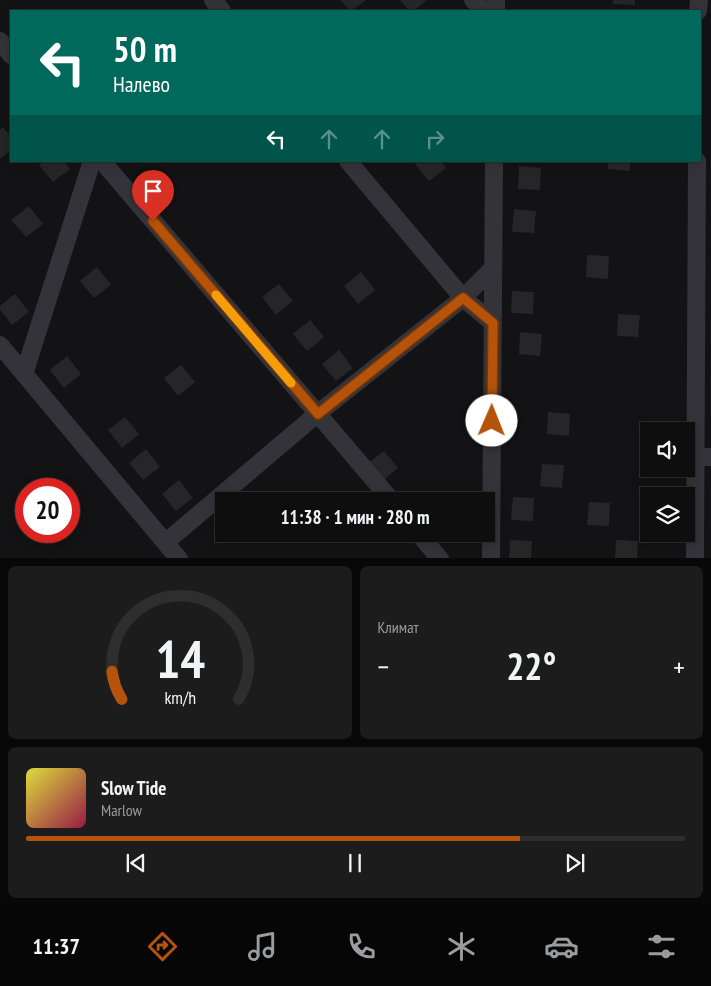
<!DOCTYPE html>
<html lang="ru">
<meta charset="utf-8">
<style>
:root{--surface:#0e0e0f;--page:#1c1c1d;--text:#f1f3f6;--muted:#9b9c9e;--line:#2e2e2f;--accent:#b45309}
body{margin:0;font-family:"PT Sans Narrow",sans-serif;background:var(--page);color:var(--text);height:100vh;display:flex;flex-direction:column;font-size:19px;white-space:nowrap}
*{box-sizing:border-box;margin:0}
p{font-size:16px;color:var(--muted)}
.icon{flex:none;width:28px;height:28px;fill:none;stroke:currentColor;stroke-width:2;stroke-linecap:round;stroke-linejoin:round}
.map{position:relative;height:558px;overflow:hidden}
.details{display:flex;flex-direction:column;gap:8px;padding:8px;background:#080808;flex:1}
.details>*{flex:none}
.top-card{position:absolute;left:10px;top:10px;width:691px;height:152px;border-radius:0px;box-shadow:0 2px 12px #0003,0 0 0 1px var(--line);background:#00695c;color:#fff;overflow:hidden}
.buttons{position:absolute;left:640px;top:422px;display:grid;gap:10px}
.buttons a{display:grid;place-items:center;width:55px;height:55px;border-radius:0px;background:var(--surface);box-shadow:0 2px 12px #0003,0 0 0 1px var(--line);font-size:25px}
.speed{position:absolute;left:15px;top:478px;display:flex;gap:10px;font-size:25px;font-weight:700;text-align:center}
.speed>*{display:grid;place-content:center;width:65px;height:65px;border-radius:50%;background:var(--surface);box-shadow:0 2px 12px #0003,0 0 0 1px var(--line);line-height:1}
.speed .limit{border:8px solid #d22;background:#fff;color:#111}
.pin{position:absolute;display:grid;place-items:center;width:42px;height:42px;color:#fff;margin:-51px -21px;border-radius:50% 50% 50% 0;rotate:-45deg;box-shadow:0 0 5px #0007}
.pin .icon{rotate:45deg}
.me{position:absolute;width:55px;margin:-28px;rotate:1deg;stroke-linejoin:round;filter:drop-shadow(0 0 4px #0008)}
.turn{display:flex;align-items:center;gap:18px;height:105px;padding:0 20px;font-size:22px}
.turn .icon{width:65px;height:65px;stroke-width:2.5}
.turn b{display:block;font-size:35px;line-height:42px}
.lanes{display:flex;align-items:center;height:48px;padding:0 20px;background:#0003;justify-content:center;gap:25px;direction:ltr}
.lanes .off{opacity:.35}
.big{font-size:38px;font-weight:700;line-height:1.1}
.details .widget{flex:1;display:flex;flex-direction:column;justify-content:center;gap:8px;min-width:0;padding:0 18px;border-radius:8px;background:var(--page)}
.details .dial{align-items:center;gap:0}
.dial svg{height:130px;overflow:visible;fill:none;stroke:var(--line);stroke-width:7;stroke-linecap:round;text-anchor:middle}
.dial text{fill:var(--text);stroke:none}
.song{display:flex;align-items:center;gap:15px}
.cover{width:60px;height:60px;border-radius:8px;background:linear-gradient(135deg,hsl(60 70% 55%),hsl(340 70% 35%))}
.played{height:5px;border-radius:2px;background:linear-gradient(90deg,var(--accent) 75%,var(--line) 75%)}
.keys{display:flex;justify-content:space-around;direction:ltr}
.heat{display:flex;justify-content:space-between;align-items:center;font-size:28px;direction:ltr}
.details .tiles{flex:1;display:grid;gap:8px;grid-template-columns:1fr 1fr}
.widget:last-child{grid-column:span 2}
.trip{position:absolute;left:215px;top:492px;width:280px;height:50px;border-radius:0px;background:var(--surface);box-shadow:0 2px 12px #0003,0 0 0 1px var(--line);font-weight:700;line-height:50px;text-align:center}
.tab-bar{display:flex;height:80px;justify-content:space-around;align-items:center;background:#060606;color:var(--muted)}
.tab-bar .icon{width:35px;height:35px}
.tab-bar .selected{color:var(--accent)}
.tab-bar b{font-size:22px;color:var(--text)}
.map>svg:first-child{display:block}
.building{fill:#262528}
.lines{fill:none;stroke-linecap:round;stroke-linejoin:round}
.minor{stroke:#343339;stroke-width:18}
.route-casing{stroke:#753606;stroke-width:12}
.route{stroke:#b45309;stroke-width:9}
.slow{stroke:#f59e0b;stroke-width:9}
</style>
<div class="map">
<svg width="711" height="559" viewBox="0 0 711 559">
<rect width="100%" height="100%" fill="#131214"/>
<path class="building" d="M340,0H366L351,11Z
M400,0H427L414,11H409Z
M613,0H635V5L613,4Z
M3,127L11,137V150L0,159V130Z
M43,161H64L70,169L53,182L39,165Z
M418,161H441L446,168L429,181L415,164Z
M608,161H630V171L608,169Z
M519,166L541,168L540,190L518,189Z
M29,206L43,224L26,237L11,220Z
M514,209L536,211L534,233L512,232Z
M587,255L609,256L608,279L586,277Z
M97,267L111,285L94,298L80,281Z
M361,272L375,290L358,304L344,286Z
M279,284L293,301L276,315L262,297Z
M512,291L534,292L533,314L511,313Z
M15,294L29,312L12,325L0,310V306Z
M618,314L640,315L638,337L617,336Z
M310,320L324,337L307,351L293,334Z
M520,332L542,334L540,356L519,354Z
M339,350L353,368L336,381L322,364Z
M67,356L81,374L64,388L50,370Z
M181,365L195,382L178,396L164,378Z
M548,412L570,414L569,436L547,434Z
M125,417L139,434L122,448L108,430Z
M146,449L160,467L143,480L129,463Z
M384,451L398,468L381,482L367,464Z
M542,464L564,465L562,488L540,486Z
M179,480L193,498L176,511L162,494Z
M431,495L436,501H423Z
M513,497L534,498L533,521L511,520Z
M589,502L610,503L609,526L587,525Z
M510,540L532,541L531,559H509Z
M616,540L638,541L637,559H615Z"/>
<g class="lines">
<path class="minor" d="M213,0L222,11
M473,0L484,11
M496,11V0
M698,11L699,0
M0,41L11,55
M102,161L392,501
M348,161L463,298L493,323
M0,345L179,559
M24,374L92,161
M696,457H711
M419,534L440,559
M166,542L317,414L463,298L493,268
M491,559L494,161
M695,559L697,161"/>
</g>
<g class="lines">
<g class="route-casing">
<path id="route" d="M153,221L318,414L463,298L493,323L492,421"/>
</g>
<use href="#route" class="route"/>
<path class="slow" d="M216,295L291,383"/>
</g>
</svg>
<div class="buttons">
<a><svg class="icon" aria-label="sound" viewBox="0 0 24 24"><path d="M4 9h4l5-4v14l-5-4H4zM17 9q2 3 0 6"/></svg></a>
<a><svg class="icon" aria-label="layers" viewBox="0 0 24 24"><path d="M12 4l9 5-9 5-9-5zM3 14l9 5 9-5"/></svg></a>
</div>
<div class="speed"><div class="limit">20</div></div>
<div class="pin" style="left:153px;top:221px;background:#d93025"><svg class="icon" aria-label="arrive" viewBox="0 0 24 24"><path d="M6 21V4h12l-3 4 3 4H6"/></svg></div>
<svg class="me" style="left:492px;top:421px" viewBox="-20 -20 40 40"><circle r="19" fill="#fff"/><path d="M0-13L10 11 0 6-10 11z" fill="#b45309"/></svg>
<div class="trip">11:38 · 1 мин · 280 m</div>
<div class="top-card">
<div class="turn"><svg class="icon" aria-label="left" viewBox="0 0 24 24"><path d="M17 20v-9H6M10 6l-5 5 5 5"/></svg><div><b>50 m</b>Налево</div></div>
<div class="lanes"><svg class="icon" aria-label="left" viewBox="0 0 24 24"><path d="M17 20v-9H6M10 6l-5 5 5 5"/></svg><svg class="icon off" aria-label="ahead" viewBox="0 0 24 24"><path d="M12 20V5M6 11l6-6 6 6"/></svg><svg class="icon off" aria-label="ahead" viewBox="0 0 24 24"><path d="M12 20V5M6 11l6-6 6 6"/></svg><svg class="icon off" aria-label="right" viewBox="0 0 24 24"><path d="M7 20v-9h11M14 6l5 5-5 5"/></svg></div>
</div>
</div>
<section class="details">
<div class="tiles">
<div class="widget dial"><svg viewBox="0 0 100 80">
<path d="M14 69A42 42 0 1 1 86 69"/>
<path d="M14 69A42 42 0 0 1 8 52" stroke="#b45309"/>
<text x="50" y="56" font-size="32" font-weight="700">14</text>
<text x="50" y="72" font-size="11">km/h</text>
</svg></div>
<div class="widget"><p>Климат</p>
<div class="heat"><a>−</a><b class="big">22°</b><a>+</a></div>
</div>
<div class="widget">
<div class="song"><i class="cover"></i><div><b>Slow Tide</b><p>Marlow</p></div></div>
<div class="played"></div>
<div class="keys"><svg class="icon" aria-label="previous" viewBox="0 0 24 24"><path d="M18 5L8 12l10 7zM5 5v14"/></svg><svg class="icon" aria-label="pause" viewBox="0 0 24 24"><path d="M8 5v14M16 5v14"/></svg><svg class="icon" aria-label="next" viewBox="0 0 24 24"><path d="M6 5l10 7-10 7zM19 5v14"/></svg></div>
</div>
</div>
</section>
<nav class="tab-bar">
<b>11:37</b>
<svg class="icon selected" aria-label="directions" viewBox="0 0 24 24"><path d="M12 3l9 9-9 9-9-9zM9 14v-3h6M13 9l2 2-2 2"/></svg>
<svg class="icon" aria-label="music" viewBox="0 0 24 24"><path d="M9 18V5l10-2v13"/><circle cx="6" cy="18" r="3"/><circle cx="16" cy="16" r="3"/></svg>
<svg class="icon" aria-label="phone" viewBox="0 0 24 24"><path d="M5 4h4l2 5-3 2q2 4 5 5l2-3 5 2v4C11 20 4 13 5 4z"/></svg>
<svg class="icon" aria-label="climate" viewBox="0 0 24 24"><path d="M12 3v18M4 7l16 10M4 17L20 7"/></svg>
<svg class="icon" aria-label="car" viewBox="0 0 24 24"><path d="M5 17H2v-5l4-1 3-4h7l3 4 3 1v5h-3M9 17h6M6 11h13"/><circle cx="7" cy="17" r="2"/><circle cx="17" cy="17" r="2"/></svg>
<svg class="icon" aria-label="filters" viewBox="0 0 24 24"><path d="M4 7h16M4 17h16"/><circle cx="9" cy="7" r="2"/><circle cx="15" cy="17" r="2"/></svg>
</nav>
